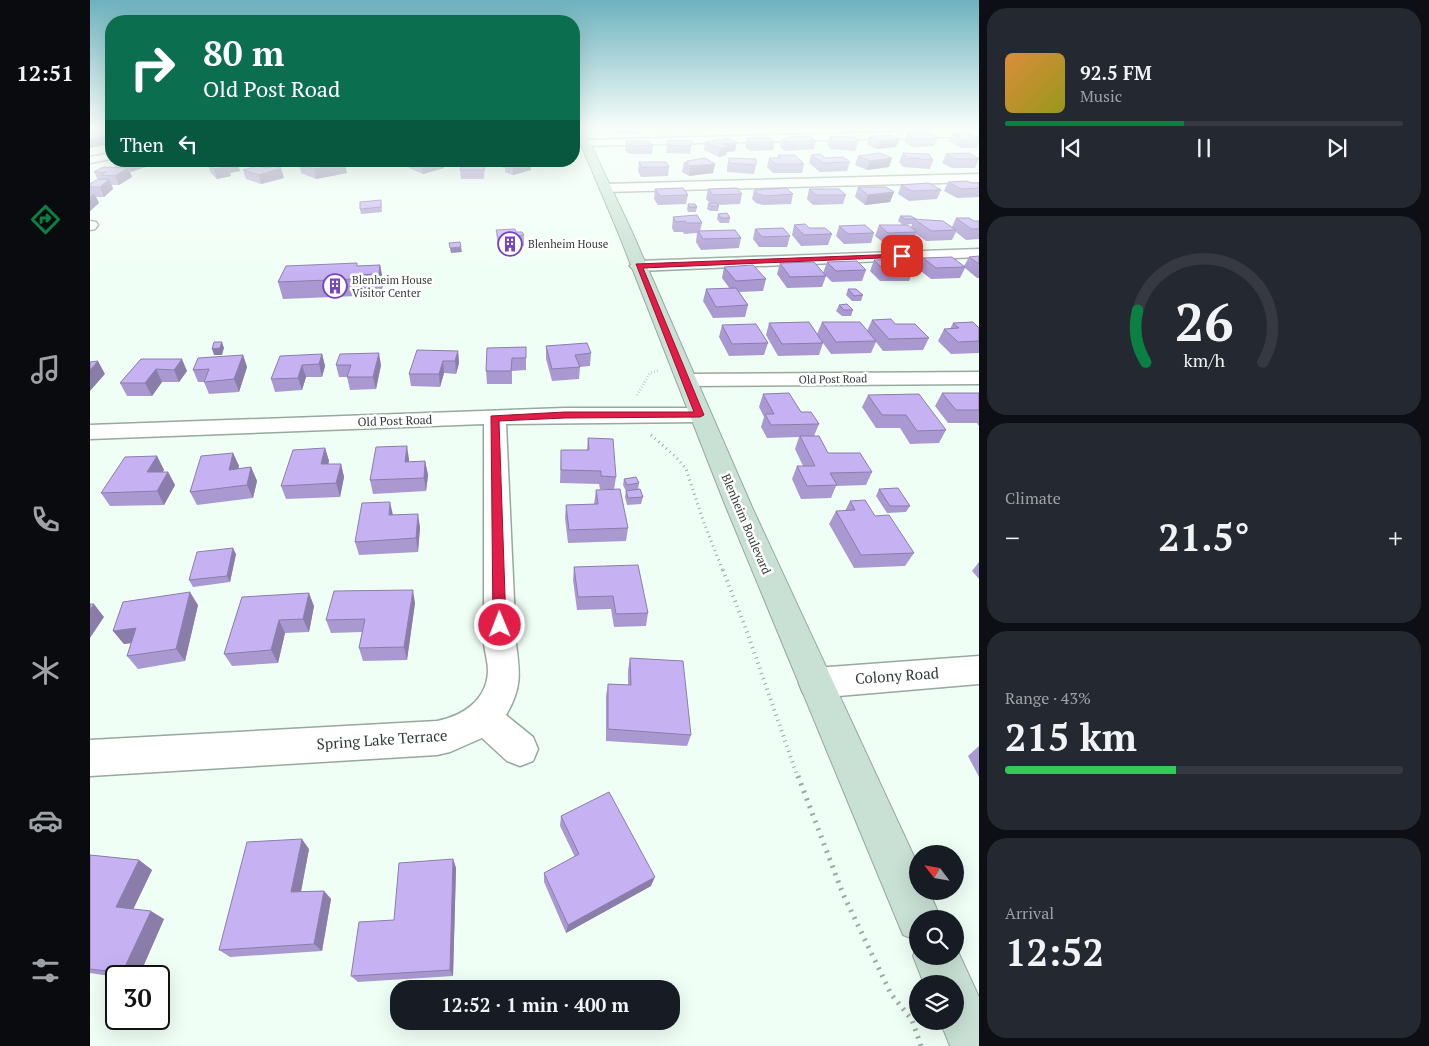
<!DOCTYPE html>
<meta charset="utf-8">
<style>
:root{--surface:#171b24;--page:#242831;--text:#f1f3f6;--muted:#9ea1a6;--line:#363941;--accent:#0b8043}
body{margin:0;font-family:"PT Serif",serif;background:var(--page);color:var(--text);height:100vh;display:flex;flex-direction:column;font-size:19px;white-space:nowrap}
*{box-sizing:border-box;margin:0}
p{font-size:16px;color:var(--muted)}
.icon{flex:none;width:28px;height:28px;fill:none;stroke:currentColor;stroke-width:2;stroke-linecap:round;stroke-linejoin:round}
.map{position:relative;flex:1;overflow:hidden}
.details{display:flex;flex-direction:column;gap:8px;padding:8px;background:#0d0f14;width:450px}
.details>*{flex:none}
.top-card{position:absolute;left:15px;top:15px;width:475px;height:152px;border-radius:20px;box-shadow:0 5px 20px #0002;background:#0b6e4f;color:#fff;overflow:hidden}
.needle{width:32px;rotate:301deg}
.tools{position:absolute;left:819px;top:845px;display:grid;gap:10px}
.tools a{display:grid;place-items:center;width:55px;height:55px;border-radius:50%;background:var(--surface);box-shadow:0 5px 20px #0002;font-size:25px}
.speed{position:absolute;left:15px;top:965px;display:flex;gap:10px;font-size:25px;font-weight:700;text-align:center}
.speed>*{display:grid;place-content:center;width:65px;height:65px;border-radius:50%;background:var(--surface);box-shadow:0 5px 20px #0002;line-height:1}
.speed .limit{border:2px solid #111;border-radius:8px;background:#fff;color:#111}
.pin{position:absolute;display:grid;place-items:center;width:42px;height:42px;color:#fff;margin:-21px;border-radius:10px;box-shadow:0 2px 8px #0006}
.me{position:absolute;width:55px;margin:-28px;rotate:359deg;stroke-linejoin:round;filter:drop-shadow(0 0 4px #0008)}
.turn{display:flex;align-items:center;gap:18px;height:105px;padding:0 15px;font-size:22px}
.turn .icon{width:65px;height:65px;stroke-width:2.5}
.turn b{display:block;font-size:35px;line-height:42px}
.then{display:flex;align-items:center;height:48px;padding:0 15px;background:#0003;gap:10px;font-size:19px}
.big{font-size:38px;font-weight:700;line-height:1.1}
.details .card{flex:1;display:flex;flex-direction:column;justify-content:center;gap:8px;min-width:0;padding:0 18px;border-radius:20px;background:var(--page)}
.details .dial{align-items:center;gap:0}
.dial svg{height:130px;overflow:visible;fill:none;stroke:var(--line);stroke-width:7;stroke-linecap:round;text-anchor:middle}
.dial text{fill:var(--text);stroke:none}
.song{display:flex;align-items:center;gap:15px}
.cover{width:60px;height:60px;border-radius:8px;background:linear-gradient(135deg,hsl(30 70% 55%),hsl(60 70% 35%))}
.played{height:5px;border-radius:2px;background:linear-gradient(90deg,var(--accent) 45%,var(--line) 45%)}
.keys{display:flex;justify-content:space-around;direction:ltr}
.heat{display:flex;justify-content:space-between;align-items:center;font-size:28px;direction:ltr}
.charge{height:8px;border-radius:4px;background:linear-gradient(90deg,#34c759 43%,var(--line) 0)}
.trip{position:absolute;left:300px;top:980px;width:290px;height:50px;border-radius:20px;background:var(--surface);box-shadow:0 5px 20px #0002;font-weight:700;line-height:50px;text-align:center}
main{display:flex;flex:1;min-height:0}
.dock{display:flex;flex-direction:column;width:90px;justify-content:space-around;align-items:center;background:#090b0e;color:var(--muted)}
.dock .icon{width:35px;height:35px}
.dock .on{color:var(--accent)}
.dock b{font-size:22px;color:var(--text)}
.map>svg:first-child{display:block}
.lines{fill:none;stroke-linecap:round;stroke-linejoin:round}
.minor-casing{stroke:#97a89d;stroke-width:3}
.secondary-casing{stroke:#97a89d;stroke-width:2}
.path-far3{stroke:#9da9a2;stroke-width:2.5;stroke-dasharray:0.5 2.5;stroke-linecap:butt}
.path-far2{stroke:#9da9a2;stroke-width:3;stroke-dasharray:1 4;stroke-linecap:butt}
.path-far1{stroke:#9da9a2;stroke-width:4;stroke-dasharray:1 4.5;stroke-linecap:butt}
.path{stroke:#9da9a2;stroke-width:5;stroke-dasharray:2 6;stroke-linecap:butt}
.minor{fill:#fff;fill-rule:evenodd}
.secondary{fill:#c8e1d4;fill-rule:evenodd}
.wall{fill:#aa99d1}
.shaded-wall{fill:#8b7daa}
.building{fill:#c6b2f3;stroke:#8b7daa}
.route{fill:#e11d48;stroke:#92132f}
.labels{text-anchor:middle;stroke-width:5;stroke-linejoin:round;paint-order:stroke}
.far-poi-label{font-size:11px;fill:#343b36;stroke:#fff;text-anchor:start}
.far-street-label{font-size:11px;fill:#343b36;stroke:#fff}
.street-label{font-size:12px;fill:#343b36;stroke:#fff}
.near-street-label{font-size:15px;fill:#343b36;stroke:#fff}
</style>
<main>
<nav class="dock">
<b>12:51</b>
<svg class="icon on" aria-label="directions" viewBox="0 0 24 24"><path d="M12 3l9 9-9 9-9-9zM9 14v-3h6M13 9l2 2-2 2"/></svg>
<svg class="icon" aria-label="music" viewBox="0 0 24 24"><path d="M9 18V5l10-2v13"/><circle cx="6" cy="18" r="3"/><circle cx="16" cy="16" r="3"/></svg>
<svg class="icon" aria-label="phone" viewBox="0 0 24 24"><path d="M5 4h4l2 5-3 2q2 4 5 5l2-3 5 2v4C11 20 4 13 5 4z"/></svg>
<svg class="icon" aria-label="climate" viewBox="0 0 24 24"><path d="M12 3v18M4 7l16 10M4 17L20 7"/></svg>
<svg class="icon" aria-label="car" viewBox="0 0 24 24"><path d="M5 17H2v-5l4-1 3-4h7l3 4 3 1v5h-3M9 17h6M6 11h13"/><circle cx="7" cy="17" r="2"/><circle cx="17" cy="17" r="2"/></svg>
<svg class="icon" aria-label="filters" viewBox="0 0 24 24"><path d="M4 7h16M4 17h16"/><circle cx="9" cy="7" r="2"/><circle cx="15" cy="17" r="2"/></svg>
</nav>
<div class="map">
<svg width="889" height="1046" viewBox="0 0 889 1046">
<rect width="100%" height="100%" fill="#f0fff6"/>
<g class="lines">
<g class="minor-casing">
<path id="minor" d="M889,130V136L495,146L490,143L495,140Z
M21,153V159L0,163V157Z
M189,161H200L194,165L190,164Z
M889,174V182L516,192L510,188L516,184Z
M0,221L6,222L8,225L5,229L0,230Z
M889,249V257L548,271L543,269L540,266L543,263L548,261Z
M889,372V384L597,386L590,384L587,380L590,376L597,374Z
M475,408H610L618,410L621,415L618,420L610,422L416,424L426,644C430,673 432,688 416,715L443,737L448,749L443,761L430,766L417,761L392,738L360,752L347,755L0,776V740L347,721C373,716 397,700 398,671C398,662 395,653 394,644V424L0,439V425Z
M889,656V684L725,698L713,693L709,683L713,673L725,668Z"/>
</g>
<g class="secondary-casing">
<path id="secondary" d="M484,128H493L542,232L662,507L828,865V891H839L851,919H828V941L813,935L636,507L528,232Z
M828,945V956H865V945L889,997V1046H860L850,1021H865V984H834L823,956Z"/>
</g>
<path class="path-far3" d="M547,395L560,373L570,370"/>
<path class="path-far2" d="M561,435L586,457L596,469L614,523L633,571"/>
<path class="path-far1" d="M633,570L656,629L708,778"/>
<path class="path" d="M708,776L753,894L801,994L822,1020L831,1046"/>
<use href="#minor" class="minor"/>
<use href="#secondary" class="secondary"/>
</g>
<path class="wall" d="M521,128H551L550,134L526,133Z
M558,128H585L584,132H561Z
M596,128H622L621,131H599Z
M635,128H660V129H637Z
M674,128H697L675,129Z
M862,133L889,138V142L887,148H872L859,141Z
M817,134L848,138L844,146L822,147L814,142Z
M740,136L768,142L765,151L740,149L737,144Z
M698,137L726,141L724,149L695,151L690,147L692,139L697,138Z
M779,137L806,147L787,149L777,145Z
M657,138L685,142L683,150L660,151L655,147Z
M536,141L563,145L562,154H543L537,153L535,150Z
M602,141L600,154L576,153L577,145Z
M615,142H647L645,151L637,152L636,155L629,157L614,150Z
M813,153L843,160L840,169L813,167L809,162Z
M856,154L889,158V159L885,168H862L852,163Z
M688,155L714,164L712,173H683L677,167L679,158H687Z
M721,155L760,162L757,171L730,172L719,163Z
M768,156L802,158L799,167L777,170L765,165Z
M639,158L666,165L664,174L637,172V167Z
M23,161H61L62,165L40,171L42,177L29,185H22L23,189L14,197H6L9,203L0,211V183H2L8,180L4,172L25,168Z
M130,161H151L147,162L150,171L140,173L141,176L127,179L120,172L118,163Z
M318,161H353L354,168L333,174L319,168Z
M413,161H440L441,170L423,175L415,172V168H413Z
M597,161L623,173L599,176L592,172L594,163L596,162Z
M395,162L394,179H371L370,170L379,166Z
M549,162L579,167L578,176L551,177L548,171Z
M230,163H254H251L257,173L226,179L211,173L209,164Z
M153,170L194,178L171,184L156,179Z
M858,182L889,183V197L867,198L854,191Z
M811,185L851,190L847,199L819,201L808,194Z
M768,187L804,192L800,202L775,205L765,197Z
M565,189L598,195L596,204L568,205L564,199Z
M618,189L652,194L650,204L628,205L629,206L628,211H620L617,209L618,204H620L616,199Z
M719,189L756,195L753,204L723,205L717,199Z
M664,190L703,194L701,204L673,205L666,203L662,199Z
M291,200L292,212L271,214L270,209Z
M598,204L607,207L606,212H598L597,209Z
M628,214L640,218L639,223H630L627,219Z
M810,216L862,227L866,218L884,221H889V239L876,240L866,232L862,240L836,241L826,234L823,242L794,243L785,236L789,225L821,227L822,224L813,225L808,221Z
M583,217L612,223L610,231L651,238L649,248L611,250L606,242L607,233L594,234L593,232H584L582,228Z
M704,225L742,234L738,245L711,246L702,235Z
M749,226L784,233L781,243L754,244L746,236Z
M665,229L700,236L697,247H669L663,239Z
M406,230L426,232L434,235V246H427V250L409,251L407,240Z
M889,256V278H887L875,268L870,278L841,279L828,269L833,258L874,266L879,257Z
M784,260L824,269L819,281H790L780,271Z
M737,262L776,270L772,281L742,282L733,273Z
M690,263L736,276L732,287L697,288L687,274Z
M290,265L293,281L292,291L268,292L267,296L193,299L188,282L268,266Z
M634,267L676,279L673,291L649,292L658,305L655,317L623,318L613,301L616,289H640L632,278Z
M758,289L773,295L771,301H762L756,295Z
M749,305L763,310L761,316H752L746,311Z
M782,320L805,324L839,338L833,350L793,351L786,342L781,353L741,354L733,343L729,355L688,356L676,335L679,323L727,334L732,322L777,331Z
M863,323L889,328V353L861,354L848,341L854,329H860Z
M632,325L678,343L674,355L639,356L629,337Z
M456,346L501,353L500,366L490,367L489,379L462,381L456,359Z
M436,347V370L422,371V384H397L396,371Z
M368,351L369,363L366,374L354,373L350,387L321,386L319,374Z
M232,354L235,366L232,377H216L212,390L185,392L181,379Z
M153,355L157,367L149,392L119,394L114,382H108L103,370Z
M51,359L97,371L89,382H72L62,396H37L30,383Z
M246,365H291L286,389L260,390L257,377H249Z
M852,393H889V426L887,423H858L845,406Z
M673,394L711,412L729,424L724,436L738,453L782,472L776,485L746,486L741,498L711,499L702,479L707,466H713L705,449L709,437L677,438L671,427L674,417L669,407Z
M778,395L856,430L849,443L820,444L810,428H786L772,407Z
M498,438L526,477L524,490L538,528L536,541L478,543L475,518L476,505L504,504L506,490H519L510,489L509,484L470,483L471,450H497Z
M235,448L239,461L238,464H251L254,477L250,497L196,499L191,486Z
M143,453L149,466L148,469L161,467L167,481L163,498L107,505L100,492Z
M67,456L74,470L72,472H78L85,485L74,505L20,506L11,493Z
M319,459V462L335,461L338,475L336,491L283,494L280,480Z
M534,479L549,483L548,490L553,497L551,504L537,505L535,497L536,491L533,485Z
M789,489L820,506L816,512L797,513L786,496Z
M760,501L785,516L824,553L815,566L764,568L739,524L746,511H755Z
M303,515L330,527L328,552L269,555L265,542Z
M146,554L140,582L103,587L99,580Z
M889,562V579L882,571Z
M484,567L558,613L556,626L524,627L521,609L487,610L483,580Z
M152,597L224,606L219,632L195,633L188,663L142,666L134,654Z
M325,603L317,660L273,661L269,648L272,632L241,633L236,620Z
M108,605L95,661L48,669L37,656L41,643L34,644L23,631Z
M540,658L601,735L597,746L516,741V696L518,684L538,685V670Z
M889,746V777L878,756Z
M471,816L561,886L476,933L454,882V873L485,857L470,826Z
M219,849L211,892L234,891L241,899L232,951L140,957L129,950Z
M0,855L49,860L62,870L43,909L74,919L49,976L26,977L0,973Z
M363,859L366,868L363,976L268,982L261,976L304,920Z"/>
<path class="shaded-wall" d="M0,128H21V130L0,134Z
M21,135V144L0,148V139Z
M810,139L806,147L787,149L790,141Z
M647,142L645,151L637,152L636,155L629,157L630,148L632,144Z
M802,158L799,167L777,170L780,161Z
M42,161H61L62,165L41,172L37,163Z
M144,161H151L145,163L147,162L150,171L140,173L141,176L127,179L124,169Z
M345,161H353L354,168L333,174L332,165Z
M440,161L441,170L423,175V166Z
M255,164L257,173L226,179L224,169Z
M625,164L623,173L599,176L600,166Z
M38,168L42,177L29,185L25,176Z
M191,168L194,178L171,184L169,175Z
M19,179L23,189L14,197L10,187Z
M804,192L800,202L775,205L778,195Z
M4,193L9,203L0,211V197Z
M371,247L372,252L361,253L360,248Z
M290,265L293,281L292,291L289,274Z
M264,275L268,292L267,296L263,279Z
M132,342L134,348L132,355H124L122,349Z
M368,351L369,363L366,374L365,361Z
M289,353L291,365L286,389L283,377Z
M232,354L235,366L232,377L229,364Z
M153,355L157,367L149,392L144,379Z
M92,359L97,371L89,382L84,370Z
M8,361L15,374L0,391V370Z
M353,361L354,373L350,387L349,374Z
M212,365L216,377L212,390L208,378Z
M66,369L72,382L62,396L55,383Z
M317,446L319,459L318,475L315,462Z
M235,448L239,461L235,478L231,464Z
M143,453L149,466L145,483L139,470Z
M67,456L74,470L65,485L57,472Z
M335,461L338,475L336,491L334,478Z
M251,464L254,477L250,497L246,483Z
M161,467L167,481L163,498L157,485Z
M78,472L85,485L74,505L67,491Z
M300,502L303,515H299Z
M328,514L330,527L328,552L326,538Z
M143,548L146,554L140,582L137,576Z
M323,590L325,603L317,660L314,647Z
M100,592L108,605L95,661L86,649Z
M219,593L224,606L219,632L213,619Z
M4,604L14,617L0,638V610Z
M189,620L195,633L188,663L181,650Z
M46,628L56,641L34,644L23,631Z
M212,839L219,849L209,901L201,892Z
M363,859L366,868L363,976L360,970Z
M49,860L62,870L40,916L26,907Z
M565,877L561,886L476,933L478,925Z
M234,891L241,899L232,951L224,944Z
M61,911L74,919L49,976H40L32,973Z"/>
<path class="building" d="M6,133L21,135L0,139V134Z
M839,133L848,138L825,139L817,134Z
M862,133H877L889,139L875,140Z
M799,135L810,139L790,141L779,137Z
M719,136L726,141L697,142L692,139L699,138L698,137Z
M740,136L765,137L768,142L742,141Z
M637,138L647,142L632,144L638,147L630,148L615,142Z
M657,138H680L685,142H662Z
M578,140L602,141L601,146L577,145Z
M536,141H559L563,145L544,146L538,144Z
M790,153L802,158L780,161L768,156Z
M813,153L839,154L843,160L817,158Z
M879,153L889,159H866L856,154Z
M731,154L735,158L753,157L760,162L733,163L721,155Z
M688,155H705L714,164H685L679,158H691Z
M615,158L625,164L600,166L594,163L599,162L597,161Z
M639,158L666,159V165L639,163Z
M31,161H42L37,163Z
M130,161H146L147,162L135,164L138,167L124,169L118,163Z
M220,161H225L230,163L236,161H246L255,164L224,169L209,164Z
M322,161H345L332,165Z
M420,161H440L423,166L415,163L421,162Z
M380,162H395L394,170H370L371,166H379Z
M549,162H576L579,167H552Z
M168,166L176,168L184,166L191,168L169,175L153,170Z
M13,167L38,168L25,176L11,175L16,172H4Z
M19,179L10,187H0V183H2L6,180Z
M877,181L881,183H889V188L871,189L858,182Z
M839,183L851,190L822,191L811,185Z
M768,187H796L804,192L778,195Z
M593,188L598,195L570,196L565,189Z
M647,188L652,194L623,195L618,189Z
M696,188L703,194L675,196L668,194L664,190Z
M719,189H749L756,195H726Z
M291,200V207L270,209V202Z
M626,203L629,206H621L618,204Z
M598,204H605L607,207H599Z
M637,213L640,218H631L628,214Z
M607,215L612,223H596L595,221L586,222L583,217Z
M810,216H821L826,219H815Z
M866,218H879L884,221H889V229H881Z
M824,219L853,221L866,230L841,231Z
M715,224L719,228H735L742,234L714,235L704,225Z
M775,225L784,233L758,234L749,226Z
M789,225H818L827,232L798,233Z
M693,228L700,236L672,237L665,229Z
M425,229L426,232H432L434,235L426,236L427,239L409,240L406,230Z
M645,230L651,238L613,239L608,231Z
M370,242L371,247L360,248L359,243Z
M889,256V264L879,257Z
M862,257L875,267L846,268L833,258Z
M813,259L824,269L794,270L784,260Z
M767,261L776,270L746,271L737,262Z
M724,262L736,276L700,277L690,263Z
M267,263V266L290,265L289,274L264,275L263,279L188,282L196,266Z
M663,265L676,279L646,281L634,267Z
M646,288L658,305L626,307L616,289Z
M758,289H766L773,295L764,296Z
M757,304L763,310H754L749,305Z
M801,319L805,324H825L839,338L799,339L782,320Z
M719,322L733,343L692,344L679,323Z
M732,322H770L786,341L746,342Z
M883,322L889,328V341L868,342L854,329L869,328L863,323Z
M666,324L678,343L642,344L632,325Z
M124,342H132L130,348L122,349Z
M497,343L501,353L485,355L490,367L462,369L456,346Z
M436,347V358H422L421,371H396L397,348Z
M327,350L368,351L365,361H353L349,374H319Z
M289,353L283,377H257L261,365H246L250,354Z
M232,354L229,364L212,365L208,378L181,379L190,356Z
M153,355L144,379L114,382L119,369L103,370L108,358Z
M51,359H92L84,370L66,369L55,383H30Z
M8,361L0,370V362Z
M699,393L711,412H721L729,424L681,425L675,414H684L673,394Z
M852,393H889V410H866Z
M829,394L856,430L827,431L816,415H792L778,395Z
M710,436H729L738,453H770L782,472L740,473L747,485L717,486L707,466H725Z
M498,438L523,439L526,477L511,476V471L471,470V450H499Z
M317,446L315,462L335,461L334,478L280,480L286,447Z
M235,448L231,464H251L246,483L191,486L203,450Z
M143,453L139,470L161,467L157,485L100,492L111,456Z
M67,456L57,472H78L67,491L11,493L35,457Z
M546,477L549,483L537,485L534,479Z
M808,488L820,506H800L789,489Z
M530,489L538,528L479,530L476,505L508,504L506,490Z
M550,489L553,497L538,498L536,491Z
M775,500L785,516L799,515L824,553L771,555L746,511L765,510L760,501Z
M300,502L299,515L328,514L326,538L265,542L272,503Z
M143,548L137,576L99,580L107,552Z
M548,565L558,613L526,614L523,596L488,597L484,567Z
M323,590L314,647L269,648L275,619L236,620L244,591Z
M100,592L86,649L37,656L46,628L23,631L33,602Z
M219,593L213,619L189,620L181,650L134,654L152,597Z
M0,604H4L0,610Z
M540,658L593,661L601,735L518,729V684L541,685Z
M519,792L565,877L478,925L454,873L489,854L471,816Z
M212,839L201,892L234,891L224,944L129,950L157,842Z
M0,855L49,860L26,907L61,911L32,973L0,969Z
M363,859L360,970L261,976L269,922L304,920L309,863Z"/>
<linearGradient id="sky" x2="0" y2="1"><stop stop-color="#6db2be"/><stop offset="0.47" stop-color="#f8fffb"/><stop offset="1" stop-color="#f8fffb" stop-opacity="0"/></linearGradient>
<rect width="889" height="274" fill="url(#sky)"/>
<path class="route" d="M812,254L816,256L815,257L553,268L614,415L610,417L475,418L409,421L416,625L414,629L410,631L405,629L403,625L401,416L475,412H604L546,264Z"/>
<defs>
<g id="building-ring" transform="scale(1.25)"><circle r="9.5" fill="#fff" stroke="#7645bd" stroke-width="1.5"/><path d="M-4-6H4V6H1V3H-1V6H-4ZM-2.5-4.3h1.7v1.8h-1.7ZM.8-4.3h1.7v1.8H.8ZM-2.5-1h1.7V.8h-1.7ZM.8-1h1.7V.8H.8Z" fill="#7645bd"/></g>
</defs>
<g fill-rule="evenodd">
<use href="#building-ring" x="420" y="244"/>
<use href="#building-ring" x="245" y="286"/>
</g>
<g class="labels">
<g class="far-poi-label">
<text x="438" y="248">Blenheim House</text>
<text x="262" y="284">Blenheim House<tspan x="262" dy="13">Visitor Center</tspan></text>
</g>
<g class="far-street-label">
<text transform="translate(743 379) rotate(-1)" y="4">Old Post Road</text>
</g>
<g class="street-label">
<text transform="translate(305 421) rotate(-2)" y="4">Old Post Road</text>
<text transform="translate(656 524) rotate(67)" y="4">Blenheim Boulevard</text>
</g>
<g class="near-street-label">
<text transform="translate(807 676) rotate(-4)" y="5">Colony Road</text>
<text transform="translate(292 740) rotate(-4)" y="5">Spring Lake Terrace</text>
</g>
</g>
</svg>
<div class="tools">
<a><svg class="needle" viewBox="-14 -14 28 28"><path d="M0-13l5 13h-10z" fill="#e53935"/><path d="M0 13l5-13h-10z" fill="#9ea1a6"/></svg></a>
<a><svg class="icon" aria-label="search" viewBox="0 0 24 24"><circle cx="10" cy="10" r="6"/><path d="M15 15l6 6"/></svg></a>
<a><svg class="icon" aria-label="layers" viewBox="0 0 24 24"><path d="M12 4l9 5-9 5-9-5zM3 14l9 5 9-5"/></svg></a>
</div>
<div class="speed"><div class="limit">30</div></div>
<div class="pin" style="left:812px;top:256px;background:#d93025"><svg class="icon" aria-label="arrive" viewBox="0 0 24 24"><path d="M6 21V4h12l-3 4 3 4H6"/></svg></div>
<svg class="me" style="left:410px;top:625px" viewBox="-20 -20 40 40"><circle r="17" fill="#e11d48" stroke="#fff" stroke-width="3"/><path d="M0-11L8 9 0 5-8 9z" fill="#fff"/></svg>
<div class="trip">12:52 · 1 min · 400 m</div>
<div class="top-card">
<div class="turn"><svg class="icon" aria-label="right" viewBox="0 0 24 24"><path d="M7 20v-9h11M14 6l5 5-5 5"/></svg><div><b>80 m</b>Old Post Road</div></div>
<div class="then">Then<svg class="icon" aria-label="left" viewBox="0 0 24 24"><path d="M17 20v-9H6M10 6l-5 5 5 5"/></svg></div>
</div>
</div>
<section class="details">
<div class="card">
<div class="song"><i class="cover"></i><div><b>92.5 FM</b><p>Music</p></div></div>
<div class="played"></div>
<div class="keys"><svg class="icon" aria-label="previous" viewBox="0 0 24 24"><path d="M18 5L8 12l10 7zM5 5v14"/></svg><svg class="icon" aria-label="pause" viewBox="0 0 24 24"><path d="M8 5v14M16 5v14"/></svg><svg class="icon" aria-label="next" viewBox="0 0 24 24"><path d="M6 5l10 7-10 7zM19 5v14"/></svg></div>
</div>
<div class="card dial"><svg viewBox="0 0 100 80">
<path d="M14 69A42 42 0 1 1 86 69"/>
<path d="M14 69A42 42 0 0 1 9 37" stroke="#0b8043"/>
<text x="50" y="56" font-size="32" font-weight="700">26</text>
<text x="50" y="72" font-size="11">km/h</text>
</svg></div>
<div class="card"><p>Climate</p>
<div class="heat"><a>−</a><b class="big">21.5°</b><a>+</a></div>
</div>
<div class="card"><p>Range · 43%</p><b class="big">215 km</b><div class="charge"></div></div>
<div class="card"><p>Arrival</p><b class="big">12:52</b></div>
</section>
</main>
